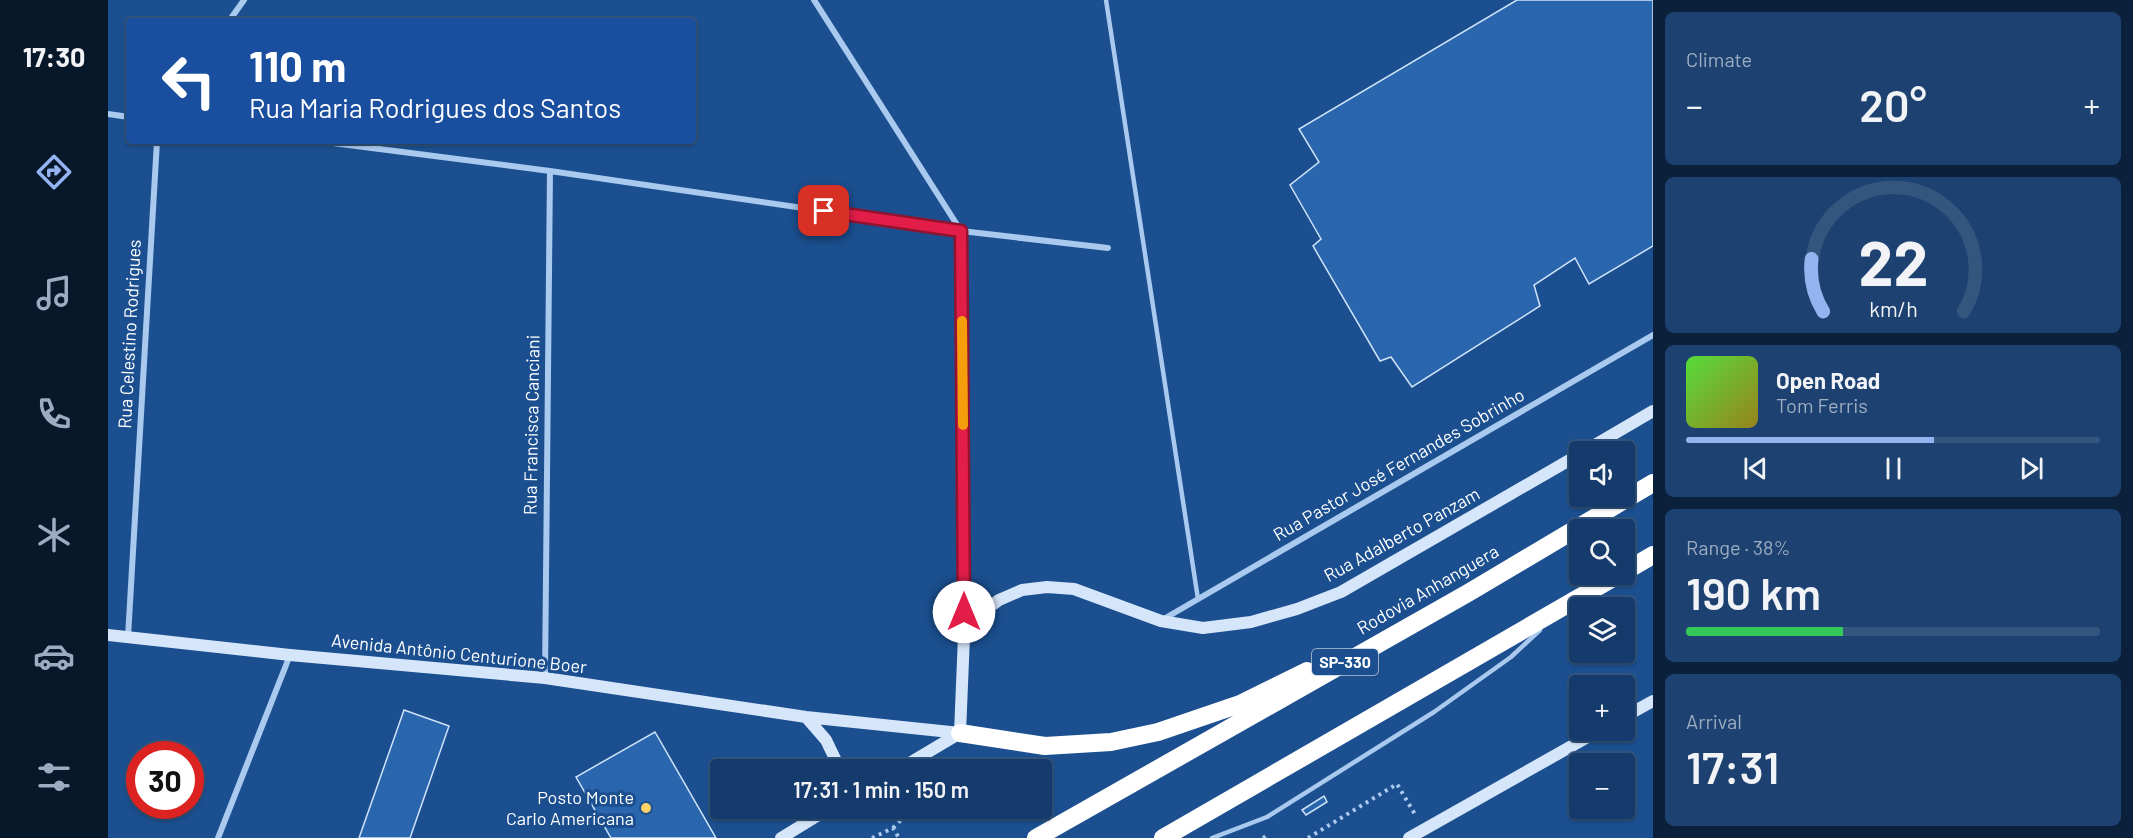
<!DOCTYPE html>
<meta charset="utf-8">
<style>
:root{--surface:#143b6b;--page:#1d4271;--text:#f1f3f6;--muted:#9dadc1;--line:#33557e;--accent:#95b2f1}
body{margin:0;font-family:Barlow,sans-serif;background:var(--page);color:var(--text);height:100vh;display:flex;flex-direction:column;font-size:22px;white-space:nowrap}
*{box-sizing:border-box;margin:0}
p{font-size:20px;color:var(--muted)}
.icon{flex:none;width:33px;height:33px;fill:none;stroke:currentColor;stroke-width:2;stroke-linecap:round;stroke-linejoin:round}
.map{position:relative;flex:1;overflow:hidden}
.panel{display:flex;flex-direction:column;gap:12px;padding:12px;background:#0b203b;width:480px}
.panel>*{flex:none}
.top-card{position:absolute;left:18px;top:18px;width:570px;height:126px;border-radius:6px;box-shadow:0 2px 4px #0004,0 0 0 2px var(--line);background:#1a4fa0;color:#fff;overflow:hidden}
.controls{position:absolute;left:1461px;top:441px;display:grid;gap:12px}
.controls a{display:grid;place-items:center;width:66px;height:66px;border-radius:6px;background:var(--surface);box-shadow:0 2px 4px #0004,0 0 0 2px var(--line);font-size:30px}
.speed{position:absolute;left:18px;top:741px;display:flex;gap:12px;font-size:30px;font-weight:700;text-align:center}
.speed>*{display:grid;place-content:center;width:78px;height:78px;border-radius:50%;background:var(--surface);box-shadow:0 2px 4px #0004,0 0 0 2px var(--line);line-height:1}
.speed .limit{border:9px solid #d22;background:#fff;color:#111}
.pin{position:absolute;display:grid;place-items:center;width:51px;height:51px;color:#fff;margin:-26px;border-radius:12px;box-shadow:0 3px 9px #0006}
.me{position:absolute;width:66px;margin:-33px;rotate:0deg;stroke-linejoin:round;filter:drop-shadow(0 0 4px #0008)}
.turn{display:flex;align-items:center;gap:21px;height:126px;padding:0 24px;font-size:27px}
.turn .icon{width:78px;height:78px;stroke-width:2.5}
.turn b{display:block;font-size:42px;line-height:51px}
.big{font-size:45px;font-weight:600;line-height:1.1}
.panel .tile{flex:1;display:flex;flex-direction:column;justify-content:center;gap:9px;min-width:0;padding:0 21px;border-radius:9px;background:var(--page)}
.panel .dial{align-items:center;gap:0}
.dial svg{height:156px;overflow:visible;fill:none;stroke:var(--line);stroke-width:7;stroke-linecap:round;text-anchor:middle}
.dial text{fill:var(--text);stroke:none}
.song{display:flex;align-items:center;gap:18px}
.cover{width:72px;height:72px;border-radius:9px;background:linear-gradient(135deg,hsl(110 70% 55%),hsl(50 70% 35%))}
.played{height:6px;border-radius:3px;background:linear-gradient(90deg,var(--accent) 60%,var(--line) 60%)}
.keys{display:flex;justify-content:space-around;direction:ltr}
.heat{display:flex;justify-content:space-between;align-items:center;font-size:33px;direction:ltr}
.charge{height:9px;border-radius:4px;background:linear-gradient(90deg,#34c759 38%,var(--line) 0)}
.trip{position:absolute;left:602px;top:759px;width:342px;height:60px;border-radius:6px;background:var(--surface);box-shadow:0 2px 4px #0004,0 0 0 2px var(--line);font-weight:600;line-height:60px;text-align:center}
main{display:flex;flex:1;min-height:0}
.menu{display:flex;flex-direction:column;width:108px;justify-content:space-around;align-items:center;background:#08182b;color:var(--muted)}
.menu .icon{width:42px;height:42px}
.menu .selected{color:var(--accent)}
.menu b{font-size:27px;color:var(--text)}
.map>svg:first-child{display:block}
.building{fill:#2a66ad;stroke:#cfe3fa;stroke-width:1.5}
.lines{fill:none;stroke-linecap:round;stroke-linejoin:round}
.path{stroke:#a9c9ee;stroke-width:4;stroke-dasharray:3 4.5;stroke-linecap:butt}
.lane{stroke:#a9c9ee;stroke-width:4.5}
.street{stroke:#a9c9ee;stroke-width:6}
.secondary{stroke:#d6e6fa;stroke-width:12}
.highway{stroke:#fff;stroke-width:18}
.route-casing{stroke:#92132f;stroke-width:15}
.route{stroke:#e11d48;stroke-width:10}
.slow{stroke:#f59e0b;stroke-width:10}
.poi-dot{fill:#ffd166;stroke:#1b4f8f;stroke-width:2}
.labels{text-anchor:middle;stroke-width:6;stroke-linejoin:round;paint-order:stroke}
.shield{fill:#1b4f8f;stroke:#bbcadd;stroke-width:1.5}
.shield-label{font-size:16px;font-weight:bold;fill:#fff}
.street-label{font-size:18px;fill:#fff;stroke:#1b4f8f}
.poi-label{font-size:18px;fill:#fff;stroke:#1b4f8f;text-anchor:end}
</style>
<main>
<nav class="menu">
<b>17:30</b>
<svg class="icon selected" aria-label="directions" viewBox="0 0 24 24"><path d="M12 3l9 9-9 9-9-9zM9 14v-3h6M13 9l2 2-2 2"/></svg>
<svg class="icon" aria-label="music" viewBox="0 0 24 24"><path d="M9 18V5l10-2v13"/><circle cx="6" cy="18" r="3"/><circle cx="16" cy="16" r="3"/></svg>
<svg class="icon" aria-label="phone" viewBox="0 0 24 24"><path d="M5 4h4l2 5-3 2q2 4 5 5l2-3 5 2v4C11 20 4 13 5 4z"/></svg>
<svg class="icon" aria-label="climate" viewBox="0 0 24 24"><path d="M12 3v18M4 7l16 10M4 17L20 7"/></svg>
<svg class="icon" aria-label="car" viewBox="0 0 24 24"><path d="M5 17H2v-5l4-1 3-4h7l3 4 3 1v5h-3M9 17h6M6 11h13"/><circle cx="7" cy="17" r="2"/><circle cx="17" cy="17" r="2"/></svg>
<svg class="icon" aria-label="filters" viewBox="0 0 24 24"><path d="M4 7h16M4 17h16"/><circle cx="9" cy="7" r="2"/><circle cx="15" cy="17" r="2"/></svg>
</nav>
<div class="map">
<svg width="1545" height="838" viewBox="0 0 1545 838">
<rect width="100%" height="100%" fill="#1b4f8f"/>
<path class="building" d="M1409,0H1545V246L1481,284L1467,258L1426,285L1432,306L1304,387L1283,357L1272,361L1205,246L1213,239L1182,185L1211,162L1191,129Z
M296,710L341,726L302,838H251Z
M547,732L608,838H503L468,777Z
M1216,796L1219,802L1198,815L1194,810Z"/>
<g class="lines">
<path class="path" d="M860,770L877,759
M785,828L805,808
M764,838L785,828L791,838
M1155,838L1161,834
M1200,838L1289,784L1308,816"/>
<path class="lane" d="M998,0L1090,599
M1104,838L1159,817L1326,712L1403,657L1432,630"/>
<path class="street" d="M706,0L853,231L856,631
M121,21L136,0
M0,114L21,117
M209,141L442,171L853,231L1000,248
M1054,620L1545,335
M20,637L49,141
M437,678L442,171
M110,838L182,655"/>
<path class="secondary" d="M1475,452L1545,411
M0,635L182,655L437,678L698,717L852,733
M698,717L718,740L731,767V770
M1516,717L1545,701
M852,733L856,636L870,615L891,600L914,590L939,587L966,589L1053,621L1095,628L1143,622L1189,609L1233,592L1472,454
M790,770L852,733
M673,838L722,808
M1301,838L1492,730"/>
<path class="highway" d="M1516,572L1545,555
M852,733L937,746L1003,742L1050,732L1132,704L1199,671
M928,838L1360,593L1545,483
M1055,838L1512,574"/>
</g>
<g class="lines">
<g class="route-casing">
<path id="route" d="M716,211L853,231L856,612"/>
</g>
<use href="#route" class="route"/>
<path class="slow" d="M854,321L855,425"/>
</g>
<circle class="poi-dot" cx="538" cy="808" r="6"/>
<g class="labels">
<rect class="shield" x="1204" y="649" width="66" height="26" rx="4.5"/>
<g class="shield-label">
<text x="1237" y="668">SP-330</text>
</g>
<g class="street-label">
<text transform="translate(22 334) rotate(-87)" y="6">Rua Celestino Rodrigues</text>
<text transform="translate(424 425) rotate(-89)" y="6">Rua Francisca Canciani</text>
<text transform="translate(1291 465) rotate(-30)" y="6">Rua Pastor José Fernandes Sobrinho</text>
<text transform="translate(1294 535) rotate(-29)" y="6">Rua Adalberto Panzam</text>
<text transform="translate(1320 590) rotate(-30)" y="6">Rodovia Anhanguera</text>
<text transform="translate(351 654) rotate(6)" y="6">Avenida Antônio Centurione Boer</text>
</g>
<g class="poi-label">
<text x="526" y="804">Posto Monte<tspan x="526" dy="21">Carlo Americana</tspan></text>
</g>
</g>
</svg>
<div class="controls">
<a><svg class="icon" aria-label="sound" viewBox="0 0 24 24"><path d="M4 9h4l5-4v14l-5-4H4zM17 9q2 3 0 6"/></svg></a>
<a><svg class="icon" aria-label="search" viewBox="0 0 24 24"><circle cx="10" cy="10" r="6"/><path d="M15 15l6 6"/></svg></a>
<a><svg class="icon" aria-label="layers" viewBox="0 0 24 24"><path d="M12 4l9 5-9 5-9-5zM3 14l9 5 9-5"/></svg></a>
<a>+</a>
<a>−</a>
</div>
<div class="speed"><div class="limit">30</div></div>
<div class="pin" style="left:716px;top:211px;background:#d93025"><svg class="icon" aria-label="arrive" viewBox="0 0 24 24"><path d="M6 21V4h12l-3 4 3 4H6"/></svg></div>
<svg class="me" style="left:856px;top:612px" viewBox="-20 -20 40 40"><circle r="19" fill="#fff"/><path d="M0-13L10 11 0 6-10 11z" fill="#e11d48"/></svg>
<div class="trip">17:31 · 1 min · 150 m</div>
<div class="top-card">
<div class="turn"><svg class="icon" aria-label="left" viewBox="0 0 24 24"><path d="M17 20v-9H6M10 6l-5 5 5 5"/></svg><div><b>110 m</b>Rua Maria Rodrigues dos Santos</div></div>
</div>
</div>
<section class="panel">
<div class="tile"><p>Climate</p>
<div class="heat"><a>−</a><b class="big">20°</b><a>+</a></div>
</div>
<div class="tile dial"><svg viewBox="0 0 100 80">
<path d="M14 69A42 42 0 1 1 86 69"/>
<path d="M14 69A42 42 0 0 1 8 42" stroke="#95b2f1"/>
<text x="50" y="56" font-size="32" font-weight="700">22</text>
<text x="50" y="72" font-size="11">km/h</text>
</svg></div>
<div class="tile">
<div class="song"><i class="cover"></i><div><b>Open Road</b><p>Tom Ferris</p></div></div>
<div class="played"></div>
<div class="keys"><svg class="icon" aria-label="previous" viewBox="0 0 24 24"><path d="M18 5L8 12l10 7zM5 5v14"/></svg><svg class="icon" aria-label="pause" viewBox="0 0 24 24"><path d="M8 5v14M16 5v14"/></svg><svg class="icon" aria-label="next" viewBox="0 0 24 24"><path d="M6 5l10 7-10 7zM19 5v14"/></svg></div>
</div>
<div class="tile"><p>Range · 38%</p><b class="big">190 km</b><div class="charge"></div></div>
<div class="tile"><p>Arrival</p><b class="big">17:31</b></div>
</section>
</main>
